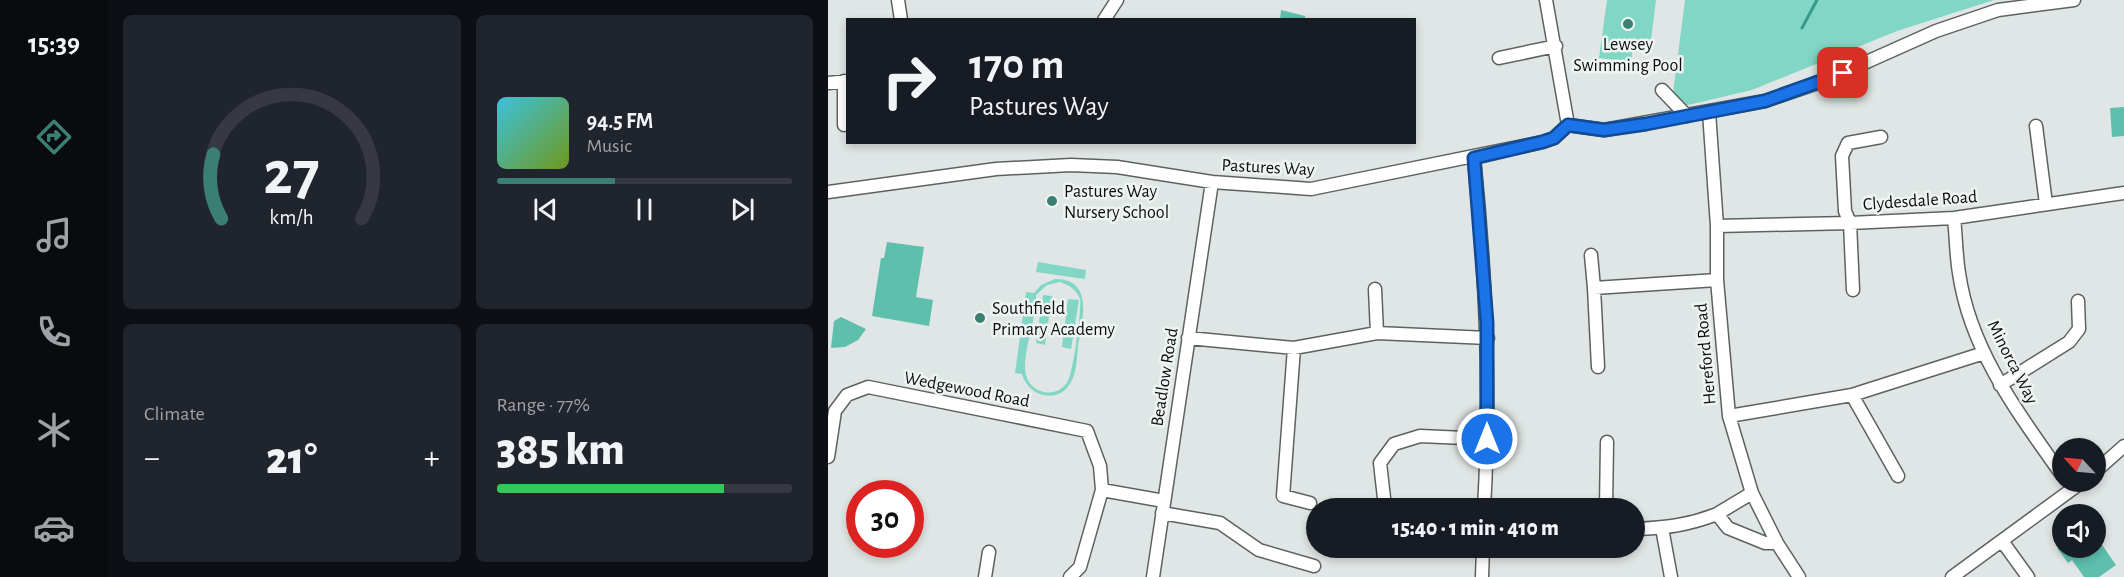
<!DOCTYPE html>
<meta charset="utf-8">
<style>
:root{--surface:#171b24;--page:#20242c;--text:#f1f3f6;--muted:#9ea1a6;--line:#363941;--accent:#3b7f72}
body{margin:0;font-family:"Alegreya Sans",sans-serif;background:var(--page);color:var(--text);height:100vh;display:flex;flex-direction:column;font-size:22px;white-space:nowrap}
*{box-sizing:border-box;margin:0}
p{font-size:20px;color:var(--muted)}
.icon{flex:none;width:33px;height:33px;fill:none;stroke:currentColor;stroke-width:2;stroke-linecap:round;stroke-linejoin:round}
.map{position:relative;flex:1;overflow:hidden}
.side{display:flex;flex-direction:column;gap:15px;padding:15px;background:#0d0f14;width:720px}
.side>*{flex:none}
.guide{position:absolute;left:18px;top:18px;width:570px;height:126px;border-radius:0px;box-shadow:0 3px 9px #0003;background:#171b24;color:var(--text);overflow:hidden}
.needle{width:39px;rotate:296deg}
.fabs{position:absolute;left:1224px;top:438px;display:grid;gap:12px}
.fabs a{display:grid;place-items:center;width:54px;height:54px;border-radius:50%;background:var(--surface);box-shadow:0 3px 9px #0003;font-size:30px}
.speed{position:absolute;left:18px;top:480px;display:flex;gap:12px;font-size:30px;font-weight:700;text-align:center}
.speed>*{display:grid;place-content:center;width:78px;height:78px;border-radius:50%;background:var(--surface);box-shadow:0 3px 9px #0003;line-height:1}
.speed .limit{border:9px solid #d22;background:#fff;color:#111}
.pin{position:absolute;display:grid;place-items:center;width:51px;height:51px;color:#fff;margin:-26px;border-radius:12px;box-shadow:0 3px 9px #0006}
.me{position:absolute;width:66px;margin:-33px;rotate:0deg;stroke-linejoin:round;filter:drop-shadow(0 0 4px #0008)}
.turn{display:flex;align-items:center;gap:21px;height:126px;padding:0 24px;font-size:27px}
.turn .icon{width:78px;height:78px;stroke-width:2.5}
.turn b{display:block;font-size:42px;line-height:51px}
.big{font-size:45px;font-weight:800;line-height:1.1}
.side .tile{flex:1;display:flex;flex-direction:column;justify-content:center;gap:9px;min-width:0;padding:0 21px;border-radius:9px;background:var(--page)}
.side .dial{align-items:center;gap:0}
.dial svg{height:156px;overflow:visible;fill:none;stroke:var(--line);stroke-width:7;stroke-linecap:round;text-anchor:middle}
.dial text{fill:var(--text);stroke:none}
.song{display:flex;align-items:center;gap:18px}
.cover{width:72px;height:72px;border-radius:9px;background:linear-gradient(135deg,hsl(190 70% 55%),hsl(80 70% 35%))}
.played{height:6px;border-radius:3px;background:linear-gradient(90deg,var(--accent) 40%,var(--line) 40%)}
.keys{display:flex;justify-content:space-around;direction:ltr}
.heat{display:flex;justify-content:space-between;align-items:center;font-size:33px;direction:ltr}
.charge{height:9px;border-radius:4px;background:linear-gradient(90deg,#34c759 77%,var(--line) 0)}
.side .tiles{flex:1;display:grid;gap:15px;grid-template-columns:repeat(2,1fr)}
.trip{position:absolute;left:478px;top:498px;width:339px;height:60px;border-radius:30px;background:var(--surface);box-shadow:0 3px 9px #0003;font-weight:800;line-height:60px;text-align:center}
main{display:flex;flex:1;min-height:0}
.tabs{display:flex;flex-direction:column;width:108px;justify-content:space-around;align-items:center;background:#090b0e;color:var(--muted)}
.tabs .icon{width:42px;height:42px}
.tabs .active{color:var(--accent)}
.tabs b{font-size:27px;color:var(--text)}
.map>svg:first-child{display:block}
.green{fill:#82d6c5;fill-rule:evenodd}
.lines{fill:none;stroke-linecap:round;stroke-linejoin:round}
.stream{stroke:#369b8a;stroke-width:3}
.building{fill:#5ebfad}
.minor-casing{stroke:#5d6261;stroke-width:15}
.minor{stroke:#fff;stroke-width:12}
.route-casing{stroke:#114b97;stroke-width:15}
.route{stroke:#1a73e8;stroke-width:10}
.poi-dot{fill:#3b7f72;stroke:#edf4f2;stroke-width:2}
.labels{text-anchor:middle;stroke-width:5;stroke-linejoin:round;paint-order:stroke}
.poi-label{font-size:18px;fill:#0d0f0f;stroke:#edf4f2;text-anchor:start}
.street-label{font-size:18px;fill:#0d0f0f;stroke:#edf4f2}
</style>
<main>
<nav class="tabs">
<b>15:39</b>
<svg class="icon active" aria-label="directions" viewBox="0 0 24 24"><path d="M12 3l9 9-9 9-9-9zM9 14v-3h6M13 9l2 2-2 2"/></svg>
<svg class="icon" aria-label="music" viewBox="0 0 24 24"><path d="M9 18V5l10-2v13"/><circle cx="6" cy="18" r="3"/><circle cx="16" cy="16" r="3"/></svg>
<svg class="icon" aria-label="phone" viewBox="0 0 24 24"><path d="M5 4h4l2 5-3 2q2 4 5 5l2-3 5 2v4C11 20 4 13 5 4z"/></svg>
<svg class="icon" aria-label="climate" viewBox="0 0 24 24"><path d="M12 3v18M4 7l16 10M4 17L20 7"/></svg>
<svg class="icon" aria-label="car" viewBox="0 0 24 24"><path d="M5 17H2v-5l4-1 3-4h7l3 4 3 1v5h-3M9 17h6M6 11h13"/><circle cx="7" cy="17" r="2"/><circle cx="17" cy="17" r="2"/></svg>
</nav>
<section class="side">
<div class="tiles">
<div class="tile dial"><svg viewBox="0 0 100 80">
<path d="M14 69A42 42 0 1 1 86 69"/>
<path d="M14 69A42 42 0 0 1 10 36" stroke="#3b7f72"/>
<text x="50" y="56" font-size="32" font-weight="700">27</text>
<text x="50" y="72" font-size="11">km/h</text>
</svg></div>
<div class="tile">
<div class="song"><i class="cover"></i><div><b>94.5 FM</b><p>Music</p></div></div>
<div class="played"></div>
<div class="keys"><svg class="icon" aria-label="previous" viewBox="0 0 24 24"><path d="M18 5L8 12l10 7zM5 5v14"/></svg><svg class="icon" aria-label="pause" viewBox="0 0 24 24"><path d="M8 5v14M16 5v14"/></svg><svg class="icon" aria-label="next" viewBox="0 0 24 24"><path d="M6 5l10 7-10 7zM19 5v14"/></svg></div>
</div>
<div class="tile"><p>Climate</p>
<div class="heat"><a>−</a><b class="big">21°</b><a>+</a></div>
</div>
<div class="tile"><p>Range · 77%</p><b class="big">385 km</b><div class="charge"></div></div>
</div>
</section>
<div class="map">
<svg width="1296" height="577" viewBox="0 0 1296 577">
<rect width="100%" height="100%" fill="#e0e6e5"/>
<path class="green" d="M779,0H828L822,48L805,46L803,62L771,58Z
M857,0H1166L1069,31L924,90L843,109Z
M210,262L258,270L257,279L208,272Z
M227,279C267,279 254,321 250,346C249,357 249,372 243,382C231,405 200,397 194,374L187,373L198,292L206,293L213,285ZM232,282C241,285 249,290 252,299C254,309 245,372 240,381C230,399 203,395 198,375C193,354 210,316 208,295L219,285Z
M215,295L224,296L217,345L208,343Z
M240,299L251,300L243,349L234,347Z"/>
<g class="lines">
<path class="stream" d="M974,28L989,0"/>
</g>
<path class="building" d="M453,10L477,16V20H452Z
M1296,107V136L1284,137L1282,108Z
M59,242L96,247L88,297L105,300L101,326L44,316L53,258H56Z
M13,317L38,329L30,340L17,347L3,348L6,321Z
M1268,536L1288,565L1271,577H1256L1244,560L1240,563L1229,548H1268Z"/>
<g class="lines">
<g class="minor-casing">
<path id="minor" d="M70,0L73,20
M718,0L740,125
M276,20L289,0
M671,58L728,46
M0,83L20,81
M834,90L859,116
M881,112L889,226V280L901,416L924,493L949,543L971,577
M16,125V81
M740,125L776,130L937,101L996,81L1108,31L1170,10L1246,0
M1208,126L1218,204
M646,158C658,274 663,391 656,508
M0,192L168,169L243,165L289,167L384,182L483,189L715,142L726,138L740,125
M1126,218C1128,236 1128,255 1131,273C1142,350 1190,413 1234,475
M889,226L1022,223L1126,218L1296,193
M763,255L766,288L889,280
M766,288L770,367
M547,289L549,333
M1025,290L1022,223L1017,211L1014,156L1020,143L1053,137
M360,338L466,348L549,333L660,338
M466,348L455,496L482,503
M1172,385L1241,342L1251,329L1250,301
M1024,395L1070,476
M901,416L1024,395L1156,353
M0,457L7,411L19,395L40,387L259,431L272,466L274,490L336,501
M1268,471L1296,446
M556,498L552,463L566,444L592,436L659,439
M778,508L779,442
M334,513L392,523L431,550L486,566
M889,514L924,493
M834,528L843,577
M807,529C838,528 861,525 889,514L900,528L937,543H949
M1174,541L1200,577
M157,577L161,552
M242,577L252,567L274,490
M325,577L384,182
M654,577L655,548
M1124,577L1254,482"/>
</g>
<use href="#minor" class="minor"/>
</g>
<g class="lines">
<g class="route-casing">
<path id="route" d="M659,439V323L646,158L714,142L726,138L740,125L776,130L818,124L937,101L1015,73"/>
</g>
<use href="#route" class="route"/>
</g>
<g class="poi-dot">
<circle cx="800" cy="24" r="6"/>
<circle cx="224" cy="201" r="6"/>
<circle cx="152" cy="318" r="6"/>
</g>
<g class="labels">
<g class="poi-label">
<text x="800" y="50" text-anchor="middle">Lewsey<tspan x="800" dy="21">Swimming Pool</tspan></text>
<text x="236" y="197">Pastures Way<tspan x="236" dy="21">Nursery School</tspan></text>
<text x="164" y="314">Southfield<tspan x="164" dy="21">Primary Academy</tspan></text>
</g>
<g class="street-label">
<text transform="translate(440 167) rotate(3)" y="6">Pastures Way</text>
<text transform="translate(1092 200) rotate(-4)" y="6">Clydesdale Road</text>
<text transform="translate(877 354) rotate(-95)" y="6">Hereford Road</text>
<text transform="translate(1185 362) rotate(63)" y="6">Minorca Way</text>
<text transform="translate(336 377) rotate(-81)" y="6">Beadlow Road</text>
<text transform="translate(139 389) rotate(11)" y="6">Wedgewood Road</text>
</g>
</g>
</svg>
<div class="fabs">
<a><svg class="needle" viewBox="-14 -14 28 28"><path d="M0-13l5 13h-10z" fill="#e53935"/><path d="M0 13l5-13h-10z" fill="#9ea1a6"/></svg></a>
<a><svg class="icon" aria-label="sound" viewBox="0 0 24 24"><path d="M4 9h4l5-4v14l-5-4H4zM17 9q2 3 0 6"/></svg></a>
</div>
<div class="speed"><div class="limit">30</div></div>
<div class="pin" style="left:1015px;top:73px;background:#d93025"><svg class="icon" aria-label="arrive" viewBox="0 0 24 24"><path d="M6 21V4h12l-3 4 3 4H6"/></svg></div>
<svg class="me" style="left:659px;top:439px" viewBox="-20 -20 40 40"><circle r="17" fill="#1a73e8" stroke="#fff" stroke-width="3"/><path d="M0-11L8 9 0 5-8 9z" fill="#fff"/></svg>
<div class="trip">15:40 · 1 min · 410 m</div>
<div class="guide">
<div class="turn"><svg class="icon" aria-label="right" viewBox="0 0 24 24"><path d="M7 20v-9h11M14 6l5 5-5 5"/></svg><div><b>170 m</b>Pastures Way</div></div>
</div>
</div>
</main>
